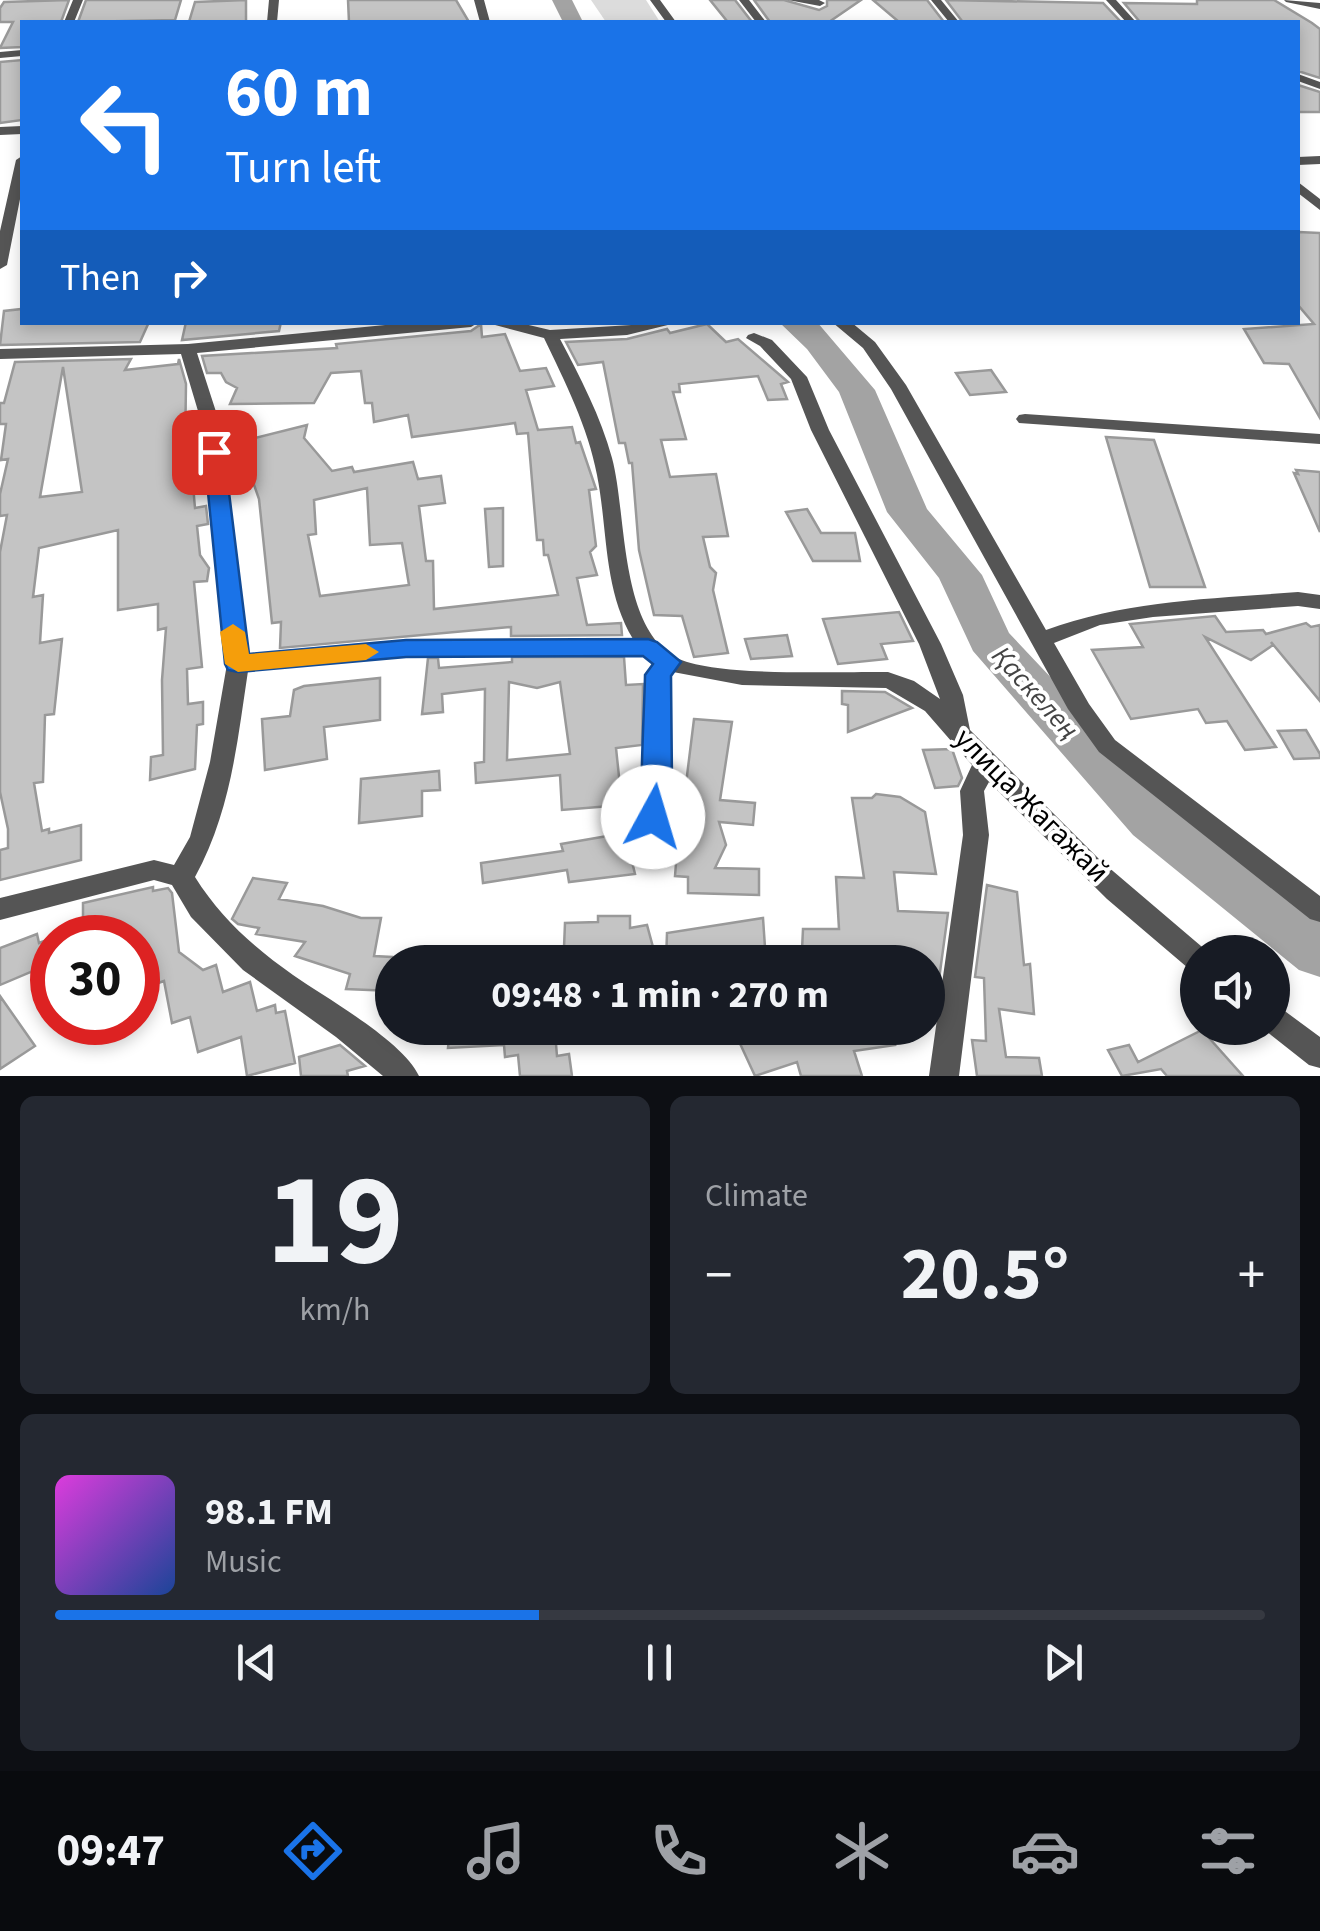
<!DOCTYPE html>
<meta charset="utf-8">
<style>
:root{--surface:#171b24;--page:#242831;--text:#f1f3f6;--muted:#9ea1a6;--line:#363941;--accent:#1a73e8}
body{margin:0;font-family:"Source Sans 3",sans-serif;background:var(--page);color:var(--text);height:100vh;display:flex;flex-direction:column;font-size:38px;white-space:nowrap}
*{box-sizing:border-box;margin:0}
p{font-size:32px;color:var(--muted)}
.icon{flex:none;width:55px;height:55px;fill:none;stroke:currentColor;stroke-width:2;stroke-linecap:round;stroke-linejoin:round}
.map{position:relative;height:1076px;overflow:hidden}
.panel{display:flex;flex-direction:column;gap:20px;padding:20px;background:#0d0f14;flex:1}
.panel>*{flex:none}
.banner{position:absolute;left:20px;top:20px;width:1280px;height:305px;border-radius:0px;box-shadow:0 5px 15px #0003;background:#1a73e8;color:#fff;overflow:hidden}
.buttons{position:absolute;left:1180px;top:935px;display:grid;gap:20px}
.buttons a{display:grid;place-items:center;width:110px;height:110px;border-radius:50%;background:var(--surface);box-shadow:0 5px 15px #0003;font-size:50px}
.speed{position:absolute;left:30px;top:915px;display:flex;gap:20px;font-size:50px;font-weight:700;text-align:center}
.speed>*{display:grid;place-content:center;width:130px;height:130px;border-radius:50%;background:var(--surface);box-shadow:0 5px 15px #0003;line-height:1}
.speed .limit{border:15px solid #d22;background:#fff;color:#111}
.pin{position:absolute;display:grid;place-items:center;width:85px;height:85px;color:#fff;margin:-42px;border-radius:20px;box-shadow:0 5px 15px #0006}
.me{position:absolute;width:110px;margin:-55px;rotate:6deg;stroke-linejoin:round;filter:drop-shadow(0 0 8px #0008)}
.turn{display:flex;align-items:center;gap:35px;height:210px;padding:0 40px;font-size:45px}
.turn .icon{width:130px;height:130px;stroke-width:2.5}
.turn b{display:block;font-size:70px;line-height:85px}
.then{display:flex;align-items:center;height:95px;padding:0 40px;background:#0003;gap:20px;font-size:38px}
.big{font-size:75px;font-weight:700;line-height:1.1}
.panel .card{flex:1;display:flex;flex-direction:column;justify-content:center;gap:15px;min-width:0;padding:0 35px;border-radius:15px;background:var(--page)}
.panel .dial{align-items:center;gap:0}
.dial b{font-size:130px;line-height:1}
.song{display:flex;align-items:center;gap:30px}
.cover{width:120px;height:120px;border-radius:15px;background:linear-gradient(135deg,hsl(300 70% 55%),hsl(220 70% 35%))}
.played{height:10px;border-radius:5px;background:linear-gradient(90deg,var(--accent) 40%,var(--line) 40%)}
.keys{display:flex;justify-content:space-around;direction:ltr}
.heat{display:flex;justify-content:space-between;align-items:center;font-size:55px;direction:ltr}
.panel .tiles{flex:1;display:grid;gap:20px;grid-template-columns:1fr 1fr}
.card:last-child{grid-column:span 2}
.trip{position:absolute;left:375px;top:945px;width:570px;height:100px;border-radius:50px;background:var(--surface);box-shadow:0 5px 15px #0003;font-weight:700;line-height:100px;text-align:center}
.menu{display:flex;height:160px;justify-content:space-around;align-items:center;background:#090b0e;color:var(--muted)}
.menu .icon{width:70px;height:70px}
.menu .current{color:var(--accent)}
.menu b{font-size:45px;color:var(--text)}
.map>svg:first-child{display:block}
.green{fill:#dcdcdc}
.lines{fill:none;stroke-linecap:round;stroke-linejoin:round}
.river{fill:#a3a3a3;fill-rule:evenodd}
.building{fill:#c4c4c4;stroke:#999;stroke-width:2.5;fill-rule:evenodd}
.minor{fill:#555;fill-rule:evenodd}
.tertiary{fill:#555;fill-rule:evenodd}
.route{fill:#1a73e8;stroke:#114b97;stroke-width:2.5}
.slow{fill:#f59e0b}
.labels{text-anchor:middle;stroke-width:8;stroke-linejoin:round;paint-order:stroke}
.water-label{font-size:28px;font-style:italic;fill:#444;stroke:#fff}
.near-street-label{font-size:30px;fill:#000;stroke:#fff}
</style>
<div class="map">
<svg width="1320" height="1076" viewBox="0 0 1320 1076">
<rect width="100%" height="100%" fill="#fff"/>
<path class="green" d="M591,0H646L660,22H606Z"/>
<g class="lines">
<path class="river" d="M552,0H572L583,22H563Z
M779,322H817L875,390L927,509L982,575L1009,633L1171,805L1320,918V977L1299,970L1133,835L973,651L939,578L887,512L839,392L807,349Z"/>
</g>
<path class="building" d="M69,0L61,22H22V47L0,48L13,22H0V8L4,2Z
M86,0H181L175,20L78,22Z
M246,0V22H189L195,2Z
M348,0H456L469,22H349Z
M710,0H735L752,22L727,21Z
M754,0H784L819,10L827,6V0H861L829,22H770Z
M873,0H927L944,22H899Z
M946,0L1103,3L1121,22L962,21Z
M1197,0H1274L1312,23L1320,29V78L1298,71V22H1140L1124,3L1197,4Z
M22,60V120L0,123V62Z
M1298,85L1320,92V112H1298Z
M1298,232L1320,233V418L1289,364L1264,363L1244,329L1314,324L1298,305Z
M22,309V322H149L140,342L0,345L4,311Z
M186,322H281L279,331L182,340Z
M481,324L482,337L505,334L520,371L546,368L554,386L526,390L538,430L572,427L576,443L580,442L596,489L589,490L596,546L590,552L597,575L577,578L587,625L621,623L622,635L511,636V627L280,648L281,622L272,623L259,499L239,442L307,425L304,438L332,471L352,467L354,472L413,462L418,479L441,476L445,503L419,506L426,561H433L434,609L558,595L548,555H544L543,540H537L528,433L517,434L515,423L412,437L408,415L374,422L372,403H365L361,371L331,373L314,403L230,404L237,388L226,382L221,373H207L202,356L337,348L336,344L471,331ZM367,488L370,545L402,543L409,585L320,596L308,535L316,534L314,500Z
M707,324L726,342L738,339L788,382L781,384L787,399L768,400L758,376L679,384L680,392H673L686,439L661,440L670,477L716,474L728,536L703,537L710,567L716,573L713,590L728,653L694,657L682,616L654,615L639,550L632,463H629L625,443H619L603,362L578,365L566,342L627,339L667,329L670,333Z
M131,359L125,370L178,364L179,359L186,384L185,451L190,450L195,508L206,506L208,524L197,526L200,555L209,568L207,581L194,582L202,667L187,669L188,704L203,702V724L197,725L195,769L150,780L151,757L163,755L162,680L166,628L158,630V604L118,610V530L39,548L33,597L43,595L40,643L62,639L54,714L45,715L43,782L34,783L42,831L49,829V833L81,825V860L0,880V850L8,848V829L0,792V552L7,515L0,516V494L8,459L1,460L6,424H0V403H4L15,362ZM63,367L82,492L40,497Z
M991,370L1006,392L970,395L956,373Z
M1106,437L1154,440L1205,587H1150Z
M1296,470L1320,472V532L1294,473L1298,474Z
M503,508V566L489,567L485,509Z
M807,509L821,533H855L860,561H813L786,512Z
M899,612L913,641L881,644L887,659L838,664L823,619Z
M1215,616L1226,632L1263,630L1266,634L1306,623L1311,627L1320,625V701L1271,642L1273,645L1251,660L1205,637L1276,747L1245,750L1227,721L1206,723L1198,709L1131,719L1092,650L1143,647L1130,624Z
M787,635L792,656L751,659L745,639Z
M512,657H624L626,685L643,684L642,745L616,748L622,805L562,810L560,775L476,783L475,763L484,762L485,689L442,694L443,712L422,714L428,658H438L439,668L512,662ZM509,682L537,688L560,682L570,754L507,760Z
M380,678V720L324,727L327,759L265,770L262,719L290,716L294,690L304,686Z
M842,691L885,692L912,708L848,732V705L842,704Z
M694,719L732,722L720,800L755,803L753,825L719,822L726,845L715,868L759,869V895L688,893V877L675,876L679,826H672V799L684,800Z
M1306,730L1320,754V758L1294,759L1278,731Z
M952,749L962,778L958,786L935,788L923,750Z
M439,771L440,790L422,791V816L359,823L361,779Z
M876,794L900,797L925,812L936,874L894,872L898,911L948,913L935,1009L928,1012V962H837L836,954L802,950L803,929H839L836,877L864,878L852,798H872Z
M625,833L635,874L569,882L567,870L483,883L481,863L563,851L561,844Z
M253,878L287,883L279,899L323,906L361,918H381L374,956L392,957V991L346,989L350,974L295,956L305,942L256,934L259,928L238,924L232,919Z
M987,885L1017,892L1024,965L1030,964L1034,1014L999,1009L1006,1057L1039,1058L1042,1076H977L972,1040L986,1041L984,978L975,977Z
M153,887V891L168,888L172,893L179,952L203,970L216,965L223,992L250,982L257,1011L275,1005L276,1013L285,1011L295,1063L247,1076L241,1037L198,1052L190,1017L172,1023L164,981L138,990V938H83V903Z
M598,916H630V928L647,925L657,962H576L577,947L564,948L565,923L598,922Z
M763,918L766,962H666L667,933Z
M37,934L39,943L52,938V963L0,985V948Z
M0,996L35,1046L0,1069Z
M450,1028H514L513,1037L555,1032L557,1056L569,1054L572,1076H520L518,1055L505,1057L504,1045L448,1048Z
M767,1028H889L895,1045L854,1051L862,1076H801L797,1062L755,1076L737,1037Z
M1202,1030L1243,1076H1167L1161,1069L1122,1076L1108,1050L1129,1045L1138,1062Z
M340,1045L365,1066L347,1071L348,1076H301L299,1057Z"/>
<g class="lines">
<path class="minor" d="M73,0H83L74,22H64Z
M269,0H279L277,22H267Z
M474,0H484L490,22H480Z
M650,0H660L676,22H666Z
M739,0H749L766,22H756Z
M788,0H819L825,3L820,6Z
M931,0H941L959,22H949Z
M22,50V56L0,58V52Z
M1298,74L1320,82V89L1298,81Z
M22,126V134L0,135V127Z
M22,156V189L7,265L0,269V231L16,160Z
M1320,156V164L1298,165V157Z
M416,322H479L471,327L197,353L219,421L248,655L406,641L633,639C603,589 608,530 597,475C588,427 565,382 544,338L484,322H516L550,330L680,322L627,335L560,339C580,377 601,417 612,458C627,514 619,625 675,657C713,678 840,671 888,672L914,681L940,699L919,644L811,430L791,379L760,346L746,338L748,335L754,333L772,340L807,377L829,430L941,644L963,695L970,730L1100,860L1208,952H1198V972L1188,968L1107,899L989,782L984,791L989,835L959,1076H929L963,835L960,791L972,765L925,711L886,688L742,685L673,672L669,676V782L662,852L658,859L649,862L640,859L636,852L645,782L647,675L655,664L645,655L611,652L406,655L248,671C237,743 231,811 195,877C220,917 253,947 293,975C326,998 403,1041 419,1076H383L336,1037L243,970L191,917L172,885L154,880L0,920V898L154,860L174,865L190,837L210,762L227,664L201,421L181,354L0,359V349L188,344Z
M832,322H851L875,342L906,385L1046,630C1128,600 1212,599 1298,592L1320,595V609L1298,606L1153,617L1100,625L1054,643L1089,704L1115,740L1320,896V922L1310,919L1099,752L1068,709L891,389L863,348Z
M1025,414L1320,434V444L1019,423L1016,419L1019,415Z
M1272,1005L1282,1009L1320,1037V1068L1309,1065L1262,1028H1272Z"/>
<path class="tertiary" d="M1106,0H1116L1136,22H1126Z
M1284,0L1320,3V9L1286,2Z
M1298,182L1320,199V210L1298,193Z"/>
</g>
<path class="route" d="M214,446L224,452L249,654L406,640L648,639L657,642L681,662L671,676L672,782L663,825L653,828L643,825C638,816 645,696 645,675L653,664L643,656L406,657L238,672L228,670L225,664L204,452Z"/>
<path class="slow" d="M233,624L245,632L249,654L366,644L379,652L366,660L238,672L225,664L220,632Z"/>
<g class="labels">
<g class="water-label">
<text transform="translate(1036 692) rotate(48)" y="10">Қаскелең</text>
</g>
<g class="near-street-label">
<text transform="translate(1032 805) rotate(45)" y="10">улица Жагажай</text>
</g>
</g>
</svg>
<div class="buttons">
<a><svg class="icon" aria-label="sound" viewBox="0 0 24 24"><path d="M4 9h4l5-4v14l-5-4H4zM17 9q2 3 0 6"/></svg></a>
</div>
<div class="speed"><div class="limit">30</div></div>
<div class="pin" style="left:214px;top:452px;background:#d93025"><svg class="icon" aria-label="arrive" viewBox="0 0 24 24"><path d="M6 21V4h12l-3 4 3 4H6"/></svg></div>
<svg class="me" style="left:653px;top:817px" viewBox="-20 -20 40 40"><circle r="19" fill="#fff"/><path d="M0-13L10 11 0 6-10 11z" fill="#1a73e8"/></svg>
<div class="trip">09:48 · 1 min · 270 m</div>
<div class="banner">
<div class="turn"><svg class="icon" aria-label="left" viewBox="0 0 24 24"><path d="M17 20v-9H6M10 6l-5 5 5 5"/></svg><div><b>60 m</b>Turn left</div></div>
<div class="then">Then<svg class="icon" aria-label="right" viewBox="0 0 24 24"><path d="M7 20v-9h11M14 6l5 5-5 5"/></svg></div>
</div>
</div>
<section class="panel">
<div class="tiles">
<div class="card dial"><b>19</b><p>km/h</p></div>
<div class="card"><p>Climate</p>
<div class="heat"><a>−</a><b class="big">20.5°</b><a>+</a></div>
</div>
<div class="card">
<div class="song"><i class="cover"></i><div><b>98.1 FM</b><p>Music</p></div></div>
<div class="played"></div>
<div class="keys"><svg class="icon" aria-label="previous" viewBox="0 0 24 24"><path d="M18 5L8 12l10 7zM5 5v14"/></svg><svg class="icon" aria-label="pause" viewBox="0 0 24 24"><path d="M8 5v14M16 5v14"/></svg><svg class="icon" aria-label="next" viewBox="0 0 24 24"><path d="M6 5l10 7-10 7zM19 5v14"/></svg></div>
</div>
</div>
</section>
<nav class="menu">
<b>09:47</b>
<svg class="icon current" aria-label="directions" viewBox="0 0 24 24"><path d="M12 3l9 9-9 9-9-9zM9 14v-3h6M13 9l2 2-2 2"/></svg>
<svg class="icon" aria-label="music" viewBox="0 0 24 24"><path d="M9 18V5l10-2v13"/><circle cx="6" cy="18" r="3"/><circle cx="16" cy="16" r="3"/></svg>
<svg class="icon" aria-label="phone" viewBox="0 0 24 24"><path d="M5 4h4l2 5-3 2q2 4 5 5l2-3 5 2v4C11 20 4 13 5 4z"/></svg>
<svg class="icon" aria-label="climate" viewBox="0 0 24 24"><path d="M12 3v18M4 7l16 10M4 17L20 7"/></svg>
<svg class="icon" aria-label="car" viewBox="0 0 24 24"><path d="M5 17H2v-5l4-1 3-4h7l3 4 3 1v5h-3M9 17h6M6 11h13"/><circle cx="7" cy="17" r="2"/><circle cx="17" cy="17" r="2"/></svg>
<svg class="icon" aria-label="filters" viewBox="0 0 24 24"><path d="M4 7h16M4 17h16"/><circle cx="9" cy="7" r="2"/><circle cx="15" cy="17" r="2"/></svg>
</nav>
